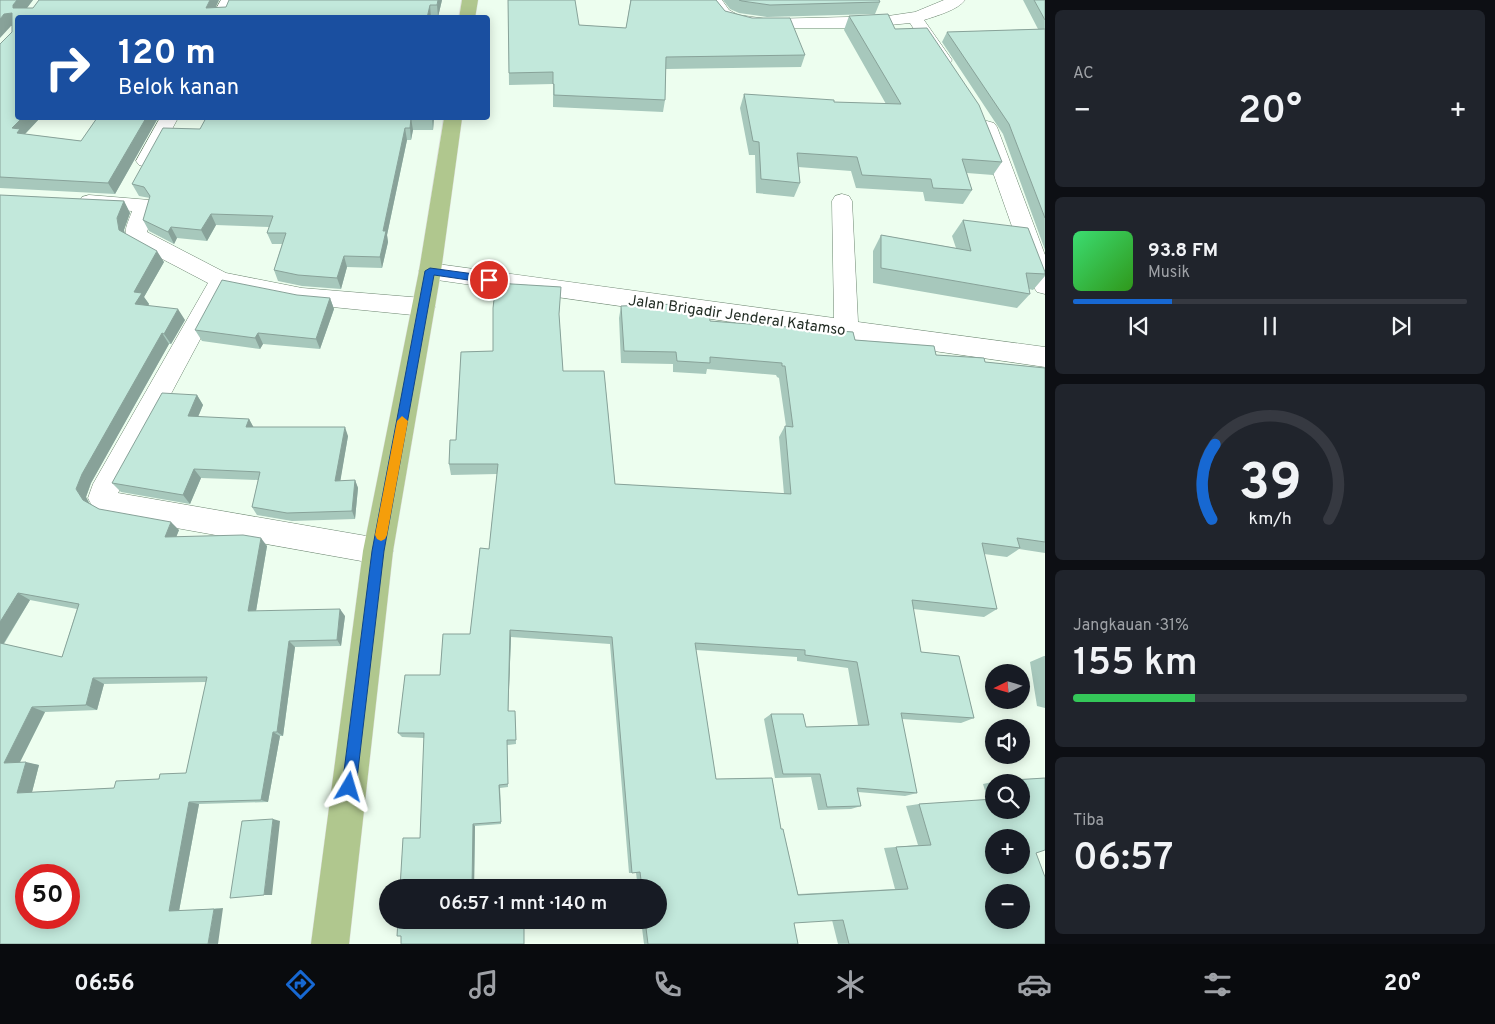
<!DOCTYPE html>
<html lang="id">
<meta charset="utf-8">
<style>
:root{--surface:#171b24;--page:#20242c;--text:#f1f3f6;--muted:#9ea1a6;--line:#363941;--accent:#1768d2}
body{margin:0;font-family:Overpass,sans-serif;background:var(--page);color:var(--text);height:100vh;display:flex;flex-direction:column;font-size:19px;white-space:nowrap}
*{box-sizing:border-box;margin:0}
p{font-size:16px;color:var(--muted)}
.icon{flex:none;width:28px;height:28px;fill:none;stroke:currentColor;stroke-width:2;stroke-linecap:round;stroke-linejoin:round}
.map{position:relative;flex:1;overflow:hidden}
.details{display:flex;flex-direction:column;gap:10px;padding:10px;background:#0d0f14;width:450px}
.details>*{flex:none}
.hud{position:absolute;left:15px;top:15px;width:475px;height:105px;border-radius:5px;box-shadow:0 2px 12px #0003;background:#1a4fa0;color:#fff;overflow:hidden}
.needle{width:32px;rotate:265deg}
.controls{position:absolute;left:985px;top:664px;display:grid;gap:10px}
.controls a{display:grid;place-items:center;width:45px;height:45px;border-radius:50%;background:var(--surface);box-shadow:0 2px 12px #0003;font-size:25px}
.speed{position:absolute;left:15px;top:864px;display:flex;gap:10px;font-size:25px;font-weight:700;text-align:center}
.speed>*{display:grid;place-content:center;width:65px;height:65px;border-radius:50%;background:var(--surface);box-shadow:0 2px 12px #0003;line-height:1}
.speed .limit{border:8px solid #d22;background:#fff;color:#111}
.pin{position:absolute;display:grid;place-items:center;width:42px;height:42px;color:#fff;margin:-21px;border:2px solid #fff;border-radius:50%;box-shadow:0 1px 5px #0007}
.me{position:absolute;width:55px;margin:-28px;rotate:7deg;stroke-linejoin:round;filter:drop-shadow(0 0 4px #0008)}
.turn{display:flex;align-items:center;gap:18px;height:105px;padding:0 20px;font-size:22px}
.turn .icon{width:65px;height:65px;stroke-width:2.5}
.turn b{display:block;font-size:35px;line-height:42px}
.big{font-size:38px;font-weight:600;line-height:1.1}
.details .card{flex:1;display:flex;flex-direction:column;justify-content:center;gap:8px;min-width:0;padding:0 18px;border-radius:8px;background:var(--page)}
.details .dial{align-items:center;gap:0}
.dial svg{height:130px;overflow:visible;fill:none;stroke:var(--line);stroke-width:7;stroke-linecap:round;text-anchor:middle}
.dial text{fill:var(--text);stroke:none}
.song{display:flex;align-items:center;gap:15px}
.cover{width:60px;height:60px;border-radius:8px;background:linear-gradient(135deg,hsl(140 70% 55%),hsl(110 70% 35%))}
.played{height:5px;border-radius:2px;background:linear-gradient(90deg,var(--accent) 25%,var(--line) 25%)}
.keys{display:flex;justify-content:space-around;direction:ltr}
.heat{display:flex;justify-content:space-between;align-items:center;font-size:28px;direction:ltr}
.charge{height:8px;border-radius:4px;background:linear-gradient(90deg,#34c759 31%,var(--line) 0)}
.trip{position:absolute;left:379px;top:879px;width:288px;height:50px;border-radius:25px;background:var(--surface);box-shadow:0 2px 12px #0003;font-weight:600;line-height:50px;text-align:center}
.tabs{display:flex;height:80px;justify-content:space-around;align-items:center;background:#090b0e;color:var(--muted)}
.tabs .icon{width:35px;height:35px}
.tabs .current{color:var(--accent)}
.tabs b{font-size:22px;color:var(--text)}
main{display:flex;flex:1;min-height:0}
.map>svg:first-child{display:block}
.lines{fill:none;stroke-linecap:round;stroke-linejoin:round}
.minor-casing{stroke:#6d8671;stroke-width:1}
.major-casing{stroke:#e0e1e0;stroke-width:1}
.minor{fill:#fff;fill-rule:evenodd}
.major{fill:#b0c78e;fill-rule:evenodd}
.wall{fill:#a7c8bc;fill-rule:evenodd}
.shaded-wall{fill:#88a299}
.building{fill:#c2e8db;stroke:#88a299;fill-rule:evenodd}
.route{fill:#1768d2;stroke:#0f4488}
.slow{fill:#f59e0b}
.labels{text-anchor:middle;stroke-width:4.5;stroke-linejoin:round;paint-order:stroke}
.street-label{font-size:15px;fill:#1f2a21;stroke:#fff}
</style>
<main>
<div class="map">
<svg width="1045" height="944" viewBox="0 0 1045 944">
<rect width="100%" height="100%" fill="#edfeef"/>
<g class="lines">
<g class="minor-casing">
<path id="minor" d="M221,0H237L228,18H211Z
M706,0H722L729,10L738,15L767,19L888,16L915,12L944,0H965C958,10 936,16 924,20L952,60L949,64L943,65L937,64L910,23L860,28H749L723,21L716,14Z
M160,118H178L153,165L146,167L139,165L136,161Z
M987,121L994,123L997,127L1045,255V294L1037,292L1033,286L977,127L980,123Z
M842,194L849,196L852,201L858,322L1045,347V367L850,339L846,340L837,337L430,279L422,277L419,271L422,265L430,263L834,318L832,201L835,196Z
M89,195L150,200L155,208L147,232L226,273L302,288L423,298L431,301L435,307L431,313L423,316L302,304L227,289L118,493L378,538L388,541L393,551L388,561L378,564L109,516C98,512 93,509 88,498L93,484L208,283L128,241C122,231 129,221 132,211L82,207L79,202L82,197Z"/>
</g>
<g class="major-casing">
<path id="major" d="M462,0H478L475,18H459Z
M444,118H462L441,271L393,551L349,944H311L363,551L419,271Z"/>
</g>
<use href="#minor" class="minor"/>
<use href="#major" class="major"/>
</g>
<path class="wall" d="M0,0H33L27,8H33L39,0H219L215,8L226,7L229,0H442L438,17L18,18V118H40L25,134L81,141L97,118H158L115,194L0,188V44L12,32V26H11Z
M508,0L579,25L626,28L630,3V0H716L725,11L805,55L801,67L666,69L665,100L663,112L553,107V84L509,85Z
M723,0H879L880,2L875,14L767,17L739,13L730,9Z
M1023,0H1045V250L1003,134L942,42L947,32L1038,29Z
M849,16L895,29L1002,162L993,175L967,173L972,190L963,204L925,201L923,192L856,188L851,171L798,167L800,183L794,197L756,193L755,155H749L740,108L744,94L834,102L886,104L844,30Z
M206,118H434L433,130H413L411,140H407L387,235L388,242L382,268L347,267L341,289L302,286L278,281L274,270L282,244H272L267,233L269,227L216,225L207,241L177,238L174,244L149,231L143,220L150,198L139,196L132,184L200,129Z
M0,195L124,201L130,213L124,230L125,233L164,262L144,297L149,304L148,306L185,320L171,344H169L91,483L86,497L90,504L99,509L179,530L176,537L267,546L256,611L345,616L341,646L295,647L283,736H280L268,802L199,804L179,911L223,908L0,944ZM30,600L77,609L62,657L4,644ZM206,682L186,773L114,788L32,792L39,765L20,762L45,712L97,710L104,684Z
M963,220L1045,272V276L1033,290L1029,289L1030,294L1017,308L873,283V251L881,235L956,248L952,236Z
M496,283L561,287L559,314L563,371H604L615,484L784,494L779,437L785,426H786L779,378L777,377L776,375L707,369L706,374L673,372V364L621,363L619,318L621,306L678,304H683L684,308L709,310L710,321L853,332L855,340L934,346L936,355L984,358L985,362L1045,368V553L1019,549L1007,557L984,554L997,609L984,617L913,609L921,652L959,656L974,718L961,723L902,719L917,793L905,796L858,792L861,806L851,809L818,810L811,777L775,778L764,719L771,714H803L806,727L858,725L848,668L797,661V657L696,650L716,779L772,778L781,829H783L798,894L895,889L884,848L918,845L906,806L919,804L988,800L983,784L997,781L1045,778V850L1036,853L1045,877V944H838L832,920L794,923L798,944H644L641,920H658V888H638L636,873H629L610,644L511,637L508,711H515L516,744L507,745L508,787L500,788L501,824L475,826L474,888H400L403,838H420L424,738L402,737L398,733L405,675H440L443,634H470L480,548L489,549L497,474L451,475L449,464L450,440H456L461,352L493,351V308ZM994,782H1021V810H994ZM994,838H1021V865H994ZM994,892H1021V920H994Z
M330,298L334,309L320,349L263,344L260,349L202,341L195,330Z
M197,395L203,405L198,417L249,419L253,427L348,436L340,481L355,480L358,488L355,519L292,521L257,515L252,507L258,480L201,478L190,504L121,492L112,483Z
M1044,656H1045V708L1037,706L1030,662Z
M398,920H473V926L524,925V944L401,936Z"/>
<path class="shaded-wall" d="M17,0H33L20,17L13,8V5Z
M210,0H219L211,18L206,8Z
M438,0H442L438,17L437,5Z
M430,5L431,18H427Z
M12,13L18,25L11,26L0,38V19L4,14Z
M22,118H40L24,135L27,141L12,128Z
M146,118H158L115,194L108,183Z
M411,118L413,130L411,140L410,128Z
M432,118H434L433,130Z
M405,128L407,140L387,235L388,242L382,268L380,257L383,231Z
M124,201L130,213L124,230L126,242L119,230L117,218Z
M211,214L216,225L207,241L201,230Z
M171,227L177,238L174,244L168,232Z
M157,251L164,262L144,297L149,304L142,315L135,304L134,292Z
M344,256L347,267L341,289L337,278Z
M330,298L334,309L320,349L316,339Z
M178,309L185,320L171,344L164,334Z
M162,333L169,344L91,483L86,497L92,509L83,500L76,489L82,474Z
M258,333L263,344L260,349L255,338Z
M197,395L203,405L194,426L188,416Z
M249,419L254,428L246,427Z
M345,427L348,436L339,489L335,481Z
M194,469L201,478L190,504L183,495Z
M355,480L358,488L355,519L352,511Z
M171,522L179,530L173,545L165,537Z
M261,538L267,546L255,617L248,611Z
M18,593L30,600L2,646L0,645V622Z
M340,609L345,616L341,646L337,640Z
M510,630L511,637L508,716V711Z
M289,641L295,647L283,736L277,732Z
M93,678L104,684L97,710L86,705Z
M32,707L45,712L18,766L4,763Z
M273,732L280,736L268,802L261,800Z
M26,762L39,765L31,796L17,793Z
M499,785L500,788L501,824V822Z
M189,802L199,804L179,911H169Z
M273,819L280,821L272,895H264Z
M473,824L475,826L474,888H472Z
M223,908L218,944H208L214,909Z
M472,920H473V926L472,927Z"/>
<path class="building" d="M0,0H17L13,5V8H33L39,0H210L206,8L226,7L229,0H438L437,5H430L427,18H18V118H22L12,128L20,129L17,133L81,141L97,118H146L108,183L0,177V44L12,32V13L4,14L0,19Z
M508,0H575L579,25L626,28L631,0H716L725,11L752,18H790L805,55L666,57L665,100L554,95V84H553V72L509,73Z
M739,0H879L880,2L770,5L742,1Z
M1034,0H1045V20Z
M888,14L895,29L927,28L979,105L1002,162L962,159L972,190L933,188L931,179L862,175L857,157L797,153L800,183L761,179L759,142L753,141L744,94L834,100V102L901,104L849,16Z
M1045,29V218L1009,124L947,32Z
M206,118H432H411L410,128H405L383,231H386L380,257L344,256L337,278L298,275L274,270L286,233H267L273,216L211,214L201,230L171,227L168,232L143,220L150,196L144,187L132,184L163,128L200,129Z
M0,195L124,201L117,218L119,230L157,251L134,292L142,293L135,304L178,309L164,334L162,333L82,474L76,489L83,500L99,509L171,522L165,537L243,535L261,538L248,611L340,609L337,640L289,641L277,732H273L261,800L189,802L169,911L214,909L208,944H0V643L62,657L79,604L18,593L0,622ZM207,677L186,773L160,774L159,779L116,781L114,788L17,793L26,762L4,763L32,707L86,705L93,678ZM26,875H69V918H26Z
M963,220L1028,228L1045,272V274L1026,273L1030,294L881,268V235L971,251Z
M222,280L297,295L330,298L316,339L258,333L255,338L195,330Z
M496,283L561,287L559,314L563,371H604L615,484L791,494L785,426L793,427L785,366H782V363L710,357V363L677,361L676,352L624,351L621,306L678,304H683L684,308L709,310L710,321L853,332L855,340L934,346L936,355L984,358L985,362L1045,368V542L1017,538L1020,548L982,543L997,609L912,600L921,652L959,656L974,718L901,713L917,793L857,788L861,806L827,807L820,774H783L771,714H803L806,727L869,725L857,662L805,655V650L695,643L716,779L772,778L781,829H783L798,895L908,889L896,847L931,845L919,804L994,799V810H1021V782H998L997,781L1045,778V850L1036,853L1045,877V944H849L843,920L794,923L798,944H648L645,920H658V888H642L640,872L632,873L612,637L510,630L508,711H515L516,740H507L508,784L499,785L501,822L473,824L472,888H400L403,838H420L424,733H398L405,675H440L443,634H470L480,548L489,549L498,464H449L450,440H456L461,352L493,351V308ZM994,838H1021V865H994ZM994,892H1021V920H994Z
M162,393L197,395L188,416L249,419L246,427H345L335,481L355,480L352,511L287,513L252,507L260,472L194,469L183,495L112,483Z
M273,819L264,895L230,898L242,821Z
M398,920H472V927H524V944H401V936H397Z"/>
<path class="route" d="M430,268L489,276L494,280L489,283L434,275L384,551L356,787L354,792L349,794L344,792L342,787L372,551L425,271Z"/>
<path class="slow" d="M402,416L408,421L387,535L385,539L381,541L377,539L375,535L397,421Z"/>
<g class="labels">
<g class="street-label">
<text transform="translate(737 315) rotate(8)" y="5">Jalan Brigadir Jenderal Katamso</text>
</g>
</g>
</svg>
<div class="controls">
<a><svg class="needle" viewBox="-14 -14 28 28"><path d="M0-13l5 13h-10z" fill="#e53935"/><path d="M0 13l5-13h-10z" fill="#9ea1a6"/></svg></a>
<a><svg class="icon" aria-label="sound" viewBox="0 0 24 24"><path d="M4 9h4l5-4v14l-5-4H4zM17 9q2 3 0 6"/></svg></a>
<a><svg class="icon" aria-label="search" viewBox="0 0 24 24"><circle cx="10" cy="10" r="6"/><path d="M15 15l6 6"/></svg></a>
<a>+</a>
<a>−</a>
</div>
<div class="speed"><div class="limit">50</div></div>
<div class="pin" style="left:489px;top:280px;background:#d93025"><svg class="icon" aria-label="arrive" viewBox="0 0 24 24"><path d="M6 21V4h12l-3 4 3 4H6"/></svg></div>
<svg class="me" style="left:349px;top:787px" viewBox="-20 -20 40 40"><path d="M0-17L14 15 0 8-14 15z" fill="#1768d2" stroke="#fff" stroke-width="4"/></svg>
<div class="trip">06:57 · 1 mnt · 140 m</div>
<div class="hud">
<div class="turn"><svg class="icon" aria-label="right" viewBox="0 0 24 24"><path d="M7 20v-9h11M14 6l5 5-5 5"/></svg><div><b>120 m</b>Belok kanan</div></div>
</div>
</div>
<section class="details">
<div class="card"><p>AC</p>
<div class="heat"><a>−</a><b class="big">20°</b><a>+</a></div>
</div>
<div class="card">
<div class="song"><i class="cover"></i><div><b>93.8 FM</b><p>Musik</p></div></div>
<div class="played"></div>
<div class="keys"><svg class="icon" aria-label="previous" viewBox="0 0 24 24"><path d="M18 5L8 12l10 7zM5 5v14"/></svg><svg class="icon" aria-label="pause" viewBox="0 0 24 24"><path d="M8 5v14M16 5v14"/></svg><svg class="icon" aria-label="next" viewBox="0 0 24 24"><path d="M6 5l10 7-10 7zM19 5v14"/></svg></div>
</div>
<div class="card dial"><svg viewBox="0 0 100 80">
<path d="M14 69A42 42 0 1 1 86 69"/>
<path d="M14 69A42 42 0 0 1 16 23" stroke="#1768d2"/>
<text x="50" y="56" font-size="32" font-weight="700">39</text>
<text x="50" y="72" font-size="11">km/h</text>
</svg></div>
<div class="card"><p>Jangkauan · 31%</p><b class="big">155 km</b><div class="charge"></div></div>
<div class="card"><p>Tiba</p><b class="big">06:57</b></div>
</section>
</main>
<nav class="tabs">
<b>06:56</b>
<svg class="icon current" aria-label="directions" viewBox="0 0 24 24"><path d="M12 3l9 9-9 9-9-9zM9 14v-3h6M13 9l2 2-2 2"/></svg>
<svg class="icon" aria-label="music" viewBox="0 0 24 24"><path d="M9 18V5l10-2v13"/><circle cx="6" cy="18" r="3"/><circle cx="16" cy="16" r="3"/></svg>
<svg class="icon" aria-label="phone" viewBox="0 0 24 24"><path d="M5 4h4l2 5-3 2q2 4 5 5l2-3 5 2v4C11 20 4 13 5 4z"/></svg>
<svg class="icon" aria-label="climate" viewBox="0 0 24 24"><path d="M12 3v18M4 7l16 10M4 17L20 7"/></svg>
<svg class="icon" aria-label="car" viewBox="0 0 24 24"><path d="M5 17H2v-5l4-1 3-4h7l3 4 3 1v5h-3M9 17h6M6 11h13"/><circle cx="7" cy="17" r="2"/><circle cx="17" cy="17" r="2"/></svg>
<svg class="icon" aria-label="filters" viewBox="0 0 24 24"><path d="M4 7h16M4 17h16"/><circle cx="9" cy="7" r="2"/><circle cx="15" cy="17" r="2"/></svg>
<b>20°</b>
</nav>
